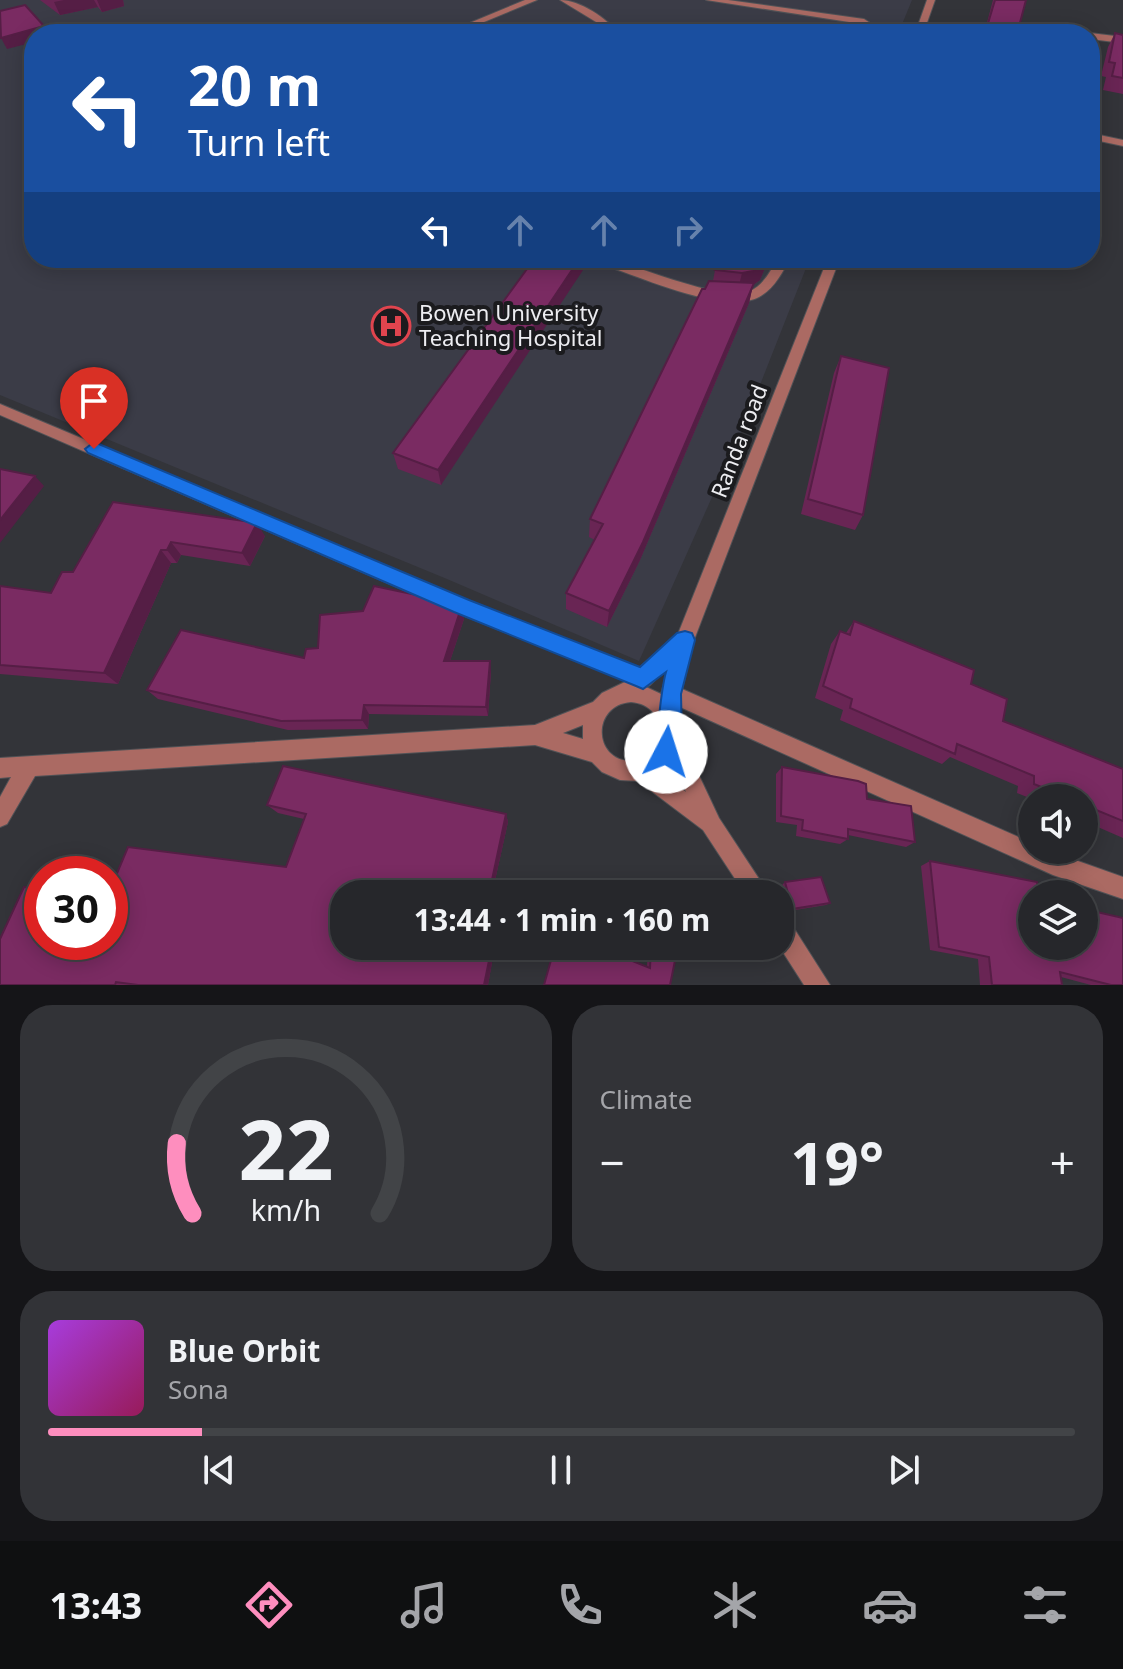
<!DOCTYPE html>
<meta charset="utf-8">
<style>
:root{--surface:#26272b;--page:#323337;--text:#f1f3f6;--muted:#a4a5a9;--line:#424447;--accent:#fe8ebe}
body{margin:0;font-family:"Noto Sans",sans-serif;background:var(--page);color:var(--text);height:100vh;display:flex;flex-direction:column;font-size:30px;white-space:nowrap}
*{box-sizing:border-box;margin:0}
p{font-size:26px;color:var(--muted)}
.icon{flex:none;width:44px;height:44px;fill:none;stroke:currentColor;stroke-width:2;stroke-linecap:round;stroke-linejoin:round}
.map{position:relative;height:985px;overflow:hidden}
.panel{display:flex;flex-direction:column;gap:20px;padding:20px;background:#151518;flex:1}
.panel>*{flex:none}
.banner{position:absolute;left:24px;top:24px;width:1076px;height:244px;border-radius:32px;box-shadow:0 4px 20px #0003,0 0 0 2px var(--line);background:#1a4fa0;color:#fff;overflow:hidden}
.tools{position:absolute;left:1018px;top:784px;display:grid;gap:16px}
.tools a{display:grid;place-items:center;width:80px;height:80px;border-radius:50%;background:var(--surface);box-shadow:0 4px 20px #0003,0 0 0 2px var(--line);font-size:40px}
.speed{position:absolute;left:24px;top:856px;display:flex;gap:16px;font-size:40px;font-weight:700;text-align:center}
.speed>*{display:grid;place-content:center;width:104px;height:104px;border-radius:50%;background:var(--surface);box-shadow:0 4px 20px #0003,0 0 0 2px var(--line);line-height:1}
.speed .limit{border:12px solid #d22;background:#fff;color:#111}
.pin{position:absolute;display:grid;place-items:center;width:68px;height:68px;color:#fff;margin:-82px -34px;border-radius:50% 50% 50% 0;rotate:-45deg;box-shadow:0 0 8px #0007}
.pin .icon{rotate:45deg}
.me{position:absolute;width:88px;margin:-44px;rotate:5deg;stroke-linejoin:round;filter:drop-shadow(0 0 6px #0008)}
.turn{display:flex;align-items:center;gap:28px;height:168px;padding:0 32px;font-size:36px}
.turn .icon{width:104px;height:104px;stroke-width:2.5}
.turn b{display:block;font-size:56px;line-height:68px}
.lanes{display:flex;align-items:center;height:76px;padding:0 32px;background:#0003;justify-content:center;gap:40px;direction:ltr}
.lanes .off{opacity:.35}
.big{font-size:60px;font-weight:700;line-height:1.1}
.panel .widget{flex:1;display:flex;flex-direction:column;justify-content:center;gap:12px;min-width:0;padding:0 28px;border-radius:32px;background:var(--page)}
.panel .dial{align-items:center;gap:0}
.dial svg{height:208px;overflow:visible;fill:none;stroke:var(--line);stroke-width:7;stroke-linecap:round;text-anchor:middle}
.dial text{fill:var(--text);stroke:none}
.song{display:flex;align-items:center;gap:24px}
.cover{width:96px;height:96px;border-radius:12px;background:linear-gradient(135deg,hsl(280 70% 55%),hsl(330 70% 35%))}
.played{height:8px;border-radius:4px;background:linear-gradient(90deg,var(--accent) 15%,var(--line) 15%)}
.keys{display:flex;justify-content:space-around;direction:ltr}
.heat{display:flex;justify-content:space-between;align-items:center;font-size:44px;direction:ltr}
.panel .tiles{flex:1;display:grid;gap:20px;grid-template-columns:1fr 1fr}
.widget:last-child{grid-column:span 2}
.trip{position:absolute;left:330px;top:880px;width:464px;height:80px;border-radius:32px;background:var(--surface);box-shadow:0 4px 20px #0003,0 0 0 2px var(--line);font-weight:700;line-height:80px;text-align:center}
.dock{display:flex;height:128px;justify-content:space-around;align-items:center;background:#0f1011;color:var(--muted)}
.dock .icon{width:56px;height:56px}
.dock .on{color:var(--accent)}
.dock b{font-size:36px;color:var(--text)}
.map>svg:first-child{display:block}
.built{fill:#3b3c47}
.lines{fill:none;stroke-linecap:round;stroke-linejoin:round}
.lane-casing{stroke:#515256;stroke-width:2}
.street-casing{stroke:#515256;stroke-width:2}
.lane{fill:#ab6a63;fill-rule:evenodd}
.street{fill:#ab6a63;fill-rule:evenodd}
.wall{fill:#692554}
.shaded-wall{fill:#551e45}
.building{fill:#7a2b62;stroke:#551e45;stroke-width:2}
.route{fill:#1a73e8;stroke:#114b97;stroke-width:2}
.labels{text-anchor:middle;stroke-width:8;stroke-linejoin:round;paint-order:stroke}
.poi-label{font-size:22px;fill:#ededf1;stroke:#1b1b1e;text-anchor:start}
.street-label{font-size:22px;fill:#ededf1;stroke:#1b1b1e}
</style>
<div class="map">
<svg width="1123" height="985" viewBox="0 0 1123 985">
<rect width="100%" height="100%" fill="#333439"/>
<path class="built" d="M0,0H912L898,34H34V258H810L745,423L639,661L447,579L0,395Z"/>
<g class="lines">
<g class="lane-casing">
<path id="lane" d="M525,0H537L455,34H443Z
M560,0C579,0 608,18 618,34H610L606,28Z
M706,0H728L864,19L887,34H877L862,24Z
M778,258H790C783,272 774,289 759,297C726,315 646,279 612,268L610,265L616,261C645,269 724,302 750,291C763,286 771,270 778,258Z"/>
</g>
<g class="street-casing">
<path id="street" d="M927,0H935L923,34H915Z
M1090,33L1123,37V43L1090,39V34H1087Z
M1090,133L1123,140V146L1090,139Z
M828,258H840L694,640L682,689L1032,843V850H1047L1123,877V899L1053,875L680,707V735L719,818L769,894H745L703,830L638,781L620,780L602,772L592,762L535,745L35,776L7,824L0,827V797L11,777L0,778V758L535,725L593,702L602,693L627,681L455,612L0,415V404L467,600L639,668L678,634ZM669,666L661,694L646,687L650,685ZM631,702C671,705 669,761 631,761C593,761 591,705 631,702ZM583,725V739L563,733ZM671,760L686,792L660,772Z
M780,916L788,919L830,985H804L779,946Z"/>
</g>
<use href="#lane" class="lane"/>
<use href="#street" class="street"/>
</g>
<path class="wall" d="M40,0H123L124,6L102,12L98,7L60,15Z
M993,0H1026L1017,34H984Z
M1115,33L1123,35V94L1103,90L1106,77L1101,76L1108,47Z
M535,258L441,485L398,469L393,453Z
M721,258H769L760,280L753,285L749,303L640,560L607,627L566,609V593L595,540L589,537L590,519L705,289L713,281L715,270Z
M841,356L863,515L855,530L801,514L834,373Z
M113,502L265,536L250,566L181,555L177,563H171L118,684L0,674V586L51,593L73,572Z
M461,608L464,619L450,661L491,671L488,716L369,714L368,729L288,730L158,699L147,690L304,658L318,648Z
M854,621L971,684L1003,721L1123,769V838L1084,821V798H1032V799L1017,793L1018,786L950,757L942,764L840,720L843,710L815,698L831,644L840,631L846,633Z
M782,767L867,799L915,842L906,847L848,835V839L840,844L796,836L797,825L776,822V774Z
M267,805L506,814L508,822L492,894H344V946H495L488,985H0L42,942L286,867L304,819L278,813Z
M930,861L1032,894L1123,985H1091L1061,977L1062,985H980L978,959L930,950L921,866Z
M785,882L830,903L826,905L789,911L782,885Z
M648,946H678L670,985L647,966Z"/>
<path class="shaded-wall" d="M64,0H94L98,7L60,15L54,2Z
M97,0H123L124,6L102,12Z
M44,26L48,34H34V42L7,49L1,38Z
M580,258H591L441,485L438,470Z
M766,258H769L760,280L753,285L749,303L640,560L607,627L609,611L738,290L742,273Z
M35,476L44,486L0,543V520Z
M257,523L265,536L250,566L242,553Z
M171,542L181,555L177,563L167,550Z
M161,550L171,563L118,684L104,673Z
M461,608L464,619L447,670L444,661Z
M490,661L491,671L488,716L486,707Z
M364,705L369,714L368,729L362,720Z
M506,814L508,822L492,894H489Z
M492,946H495L488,985H484Z"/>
<path class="building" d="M995,0H1026L1017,34H1006L986,30Z
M25,5L44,26L1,38L0,11Z
M1115,33L1123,35V78L1112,76L1115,63L1109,62Z
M535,258H580L438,470L393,453Z
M721,258H766L764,263L753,271L742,273L715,270Z
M709,281L754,283L643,542L609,611L566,593L603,524L590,519L702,289H705Z
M841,356L889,368L863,515L808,499Z
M0,469L35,476L0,520Z
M113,502L257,523L242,553L171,542L167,550H161L104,673L0,665V586L51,593L62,572H73Z
M374,586L445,601L461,608L444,661H490L486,707L364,705L362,720L281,721L147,690L181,630L304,658L306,649L318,648L320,615L363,611Z
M854,621L974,670L971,684L1007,699L1003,721L1123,769V821L1084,805V798H1068L1034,784V776L957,744L955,754L850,708L852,699L823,686L840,631L850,635Z
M283,766L506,814L489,894H344V946H492L484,985H138L116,982L115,985H0V939L24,887L42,889V942H110V890L128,847L286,867L306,814L267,805Z
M782,767L858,781L866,784L867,799L911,806L915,842L848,829V839L802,830L803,820L781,816Z
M930,861L1037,882L1039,894H1032V946H1084V909L1123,918V985H1111L1060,972L1062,985H992L989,957L939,947Z
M821,877L830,903L792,909L785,882Z
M555,946H595L650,968L651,946H678L670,985H544Z"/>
<path class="route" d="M94,442L469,600L640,667L677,633L685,631L692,633L695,640L681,694L682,738L674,760L666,764L658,760C654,749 662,686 666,672L643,689L636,686L454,612L88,453L85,449Z"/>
<defs>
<g id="hospital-ring" transform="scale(2)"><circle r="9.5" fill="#1b1b1e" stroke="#e0444e" stroke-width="1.5"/><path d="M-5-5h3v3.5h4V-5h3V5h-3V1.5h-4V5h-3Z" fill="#e0444e"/></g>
</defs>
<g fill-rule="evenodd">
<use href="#hospital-ring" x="391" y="326"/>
</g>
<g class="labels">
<g class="poi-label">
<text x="419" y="321">Bowen University<tspan x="419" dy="25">Teaching Hospital</tspan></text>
</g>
<g class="street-label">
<text transform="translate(739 441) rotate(-69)" y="8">Randa road</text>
</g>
</g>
</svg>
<div class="tools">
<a><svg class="icon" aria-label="sound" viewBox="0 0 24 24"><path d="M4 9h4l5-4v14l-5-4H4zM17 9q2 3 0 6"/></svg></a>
<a><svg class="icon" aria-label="layers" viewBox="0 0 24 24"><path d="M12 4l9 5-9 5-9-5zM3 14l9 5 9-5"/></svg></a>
</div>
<div class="speed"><div class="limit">30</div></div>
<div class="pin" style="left:94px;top:449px;background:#d93025"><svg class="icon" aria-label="arrive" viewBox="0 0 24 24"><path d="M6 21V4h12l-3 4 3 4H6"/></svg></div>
<svg class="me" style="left:666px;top:752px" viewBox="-20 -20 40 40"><circle r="19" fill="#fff"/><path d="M0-13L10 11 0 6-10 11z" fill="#1a73e8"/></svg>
<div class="trip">13:44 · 1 min · 160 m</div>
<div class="banner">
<div class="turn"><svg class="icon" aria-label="left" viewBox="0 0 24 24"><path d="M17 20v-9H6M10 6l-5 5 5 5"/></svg><div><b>20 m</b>Turn left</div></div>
<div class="lanes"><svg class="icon" aria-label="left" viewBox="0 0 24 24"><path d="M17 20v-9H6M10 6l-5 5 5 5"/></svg><svg class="icon off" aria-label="ahead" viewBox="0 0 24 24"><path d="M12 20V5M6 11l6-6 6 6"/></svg><svg class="icon off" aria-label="ahead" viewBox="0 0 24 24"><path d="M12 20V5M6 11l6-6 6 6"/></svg><svg class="icon off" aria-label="right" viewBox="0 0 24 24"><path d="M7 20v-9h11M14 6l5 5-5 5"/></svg></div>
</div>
</div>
<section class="panel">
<div class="tiles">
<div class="widget dial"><svg viewBox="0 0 100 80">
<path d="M14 69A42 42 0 1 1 86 69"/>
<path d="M14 69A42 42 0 0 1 8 42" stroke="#fe8ebe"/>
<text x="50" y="56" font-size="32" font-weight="700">22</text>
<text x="50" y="72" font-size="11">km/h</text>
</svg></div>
<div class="widget"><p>Climate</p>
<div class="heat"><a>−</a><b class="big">19°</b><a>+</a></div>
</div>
<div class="widget">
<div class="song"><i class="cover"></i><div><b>Blue Orbit</b><p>Sona</p></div></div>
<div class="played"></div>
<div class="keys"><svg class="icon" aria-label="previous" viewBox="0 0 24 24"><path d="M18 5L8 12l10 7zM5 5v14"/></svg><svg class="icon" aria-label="pause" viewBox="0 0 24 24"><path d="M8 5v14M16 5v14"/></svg><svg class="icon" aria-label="next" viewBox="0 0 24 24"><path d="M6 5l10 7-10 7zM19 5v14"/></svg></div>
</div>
</div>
</section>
<nav class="dock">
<b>13:43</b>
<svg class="icon on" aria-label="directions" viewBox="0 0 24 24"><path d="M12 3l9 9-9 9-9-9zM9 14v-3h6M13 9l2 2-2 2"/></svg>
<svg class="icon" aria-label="music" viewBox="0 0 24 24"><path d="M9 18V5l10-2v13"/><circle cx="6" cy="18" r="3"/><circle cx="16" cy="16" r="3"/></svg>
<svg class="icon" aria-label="phone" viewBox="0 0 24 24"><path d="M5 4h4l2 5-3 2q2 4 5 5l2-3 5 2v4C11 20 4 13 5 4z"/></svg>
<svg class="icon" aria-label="climate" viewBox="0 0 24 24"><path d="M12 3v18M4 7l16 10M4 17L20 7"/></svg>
<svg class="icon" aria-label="car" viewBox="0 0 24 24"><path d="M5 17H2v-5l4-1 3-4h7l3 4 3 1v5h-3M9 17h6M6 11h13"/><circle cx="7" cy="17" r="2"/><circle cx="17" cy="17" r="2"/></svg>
<svg class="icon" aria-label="filters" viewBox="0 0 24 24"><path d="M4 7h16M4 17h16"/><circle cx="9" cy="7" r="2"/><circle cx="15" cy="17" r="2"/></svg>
</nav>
